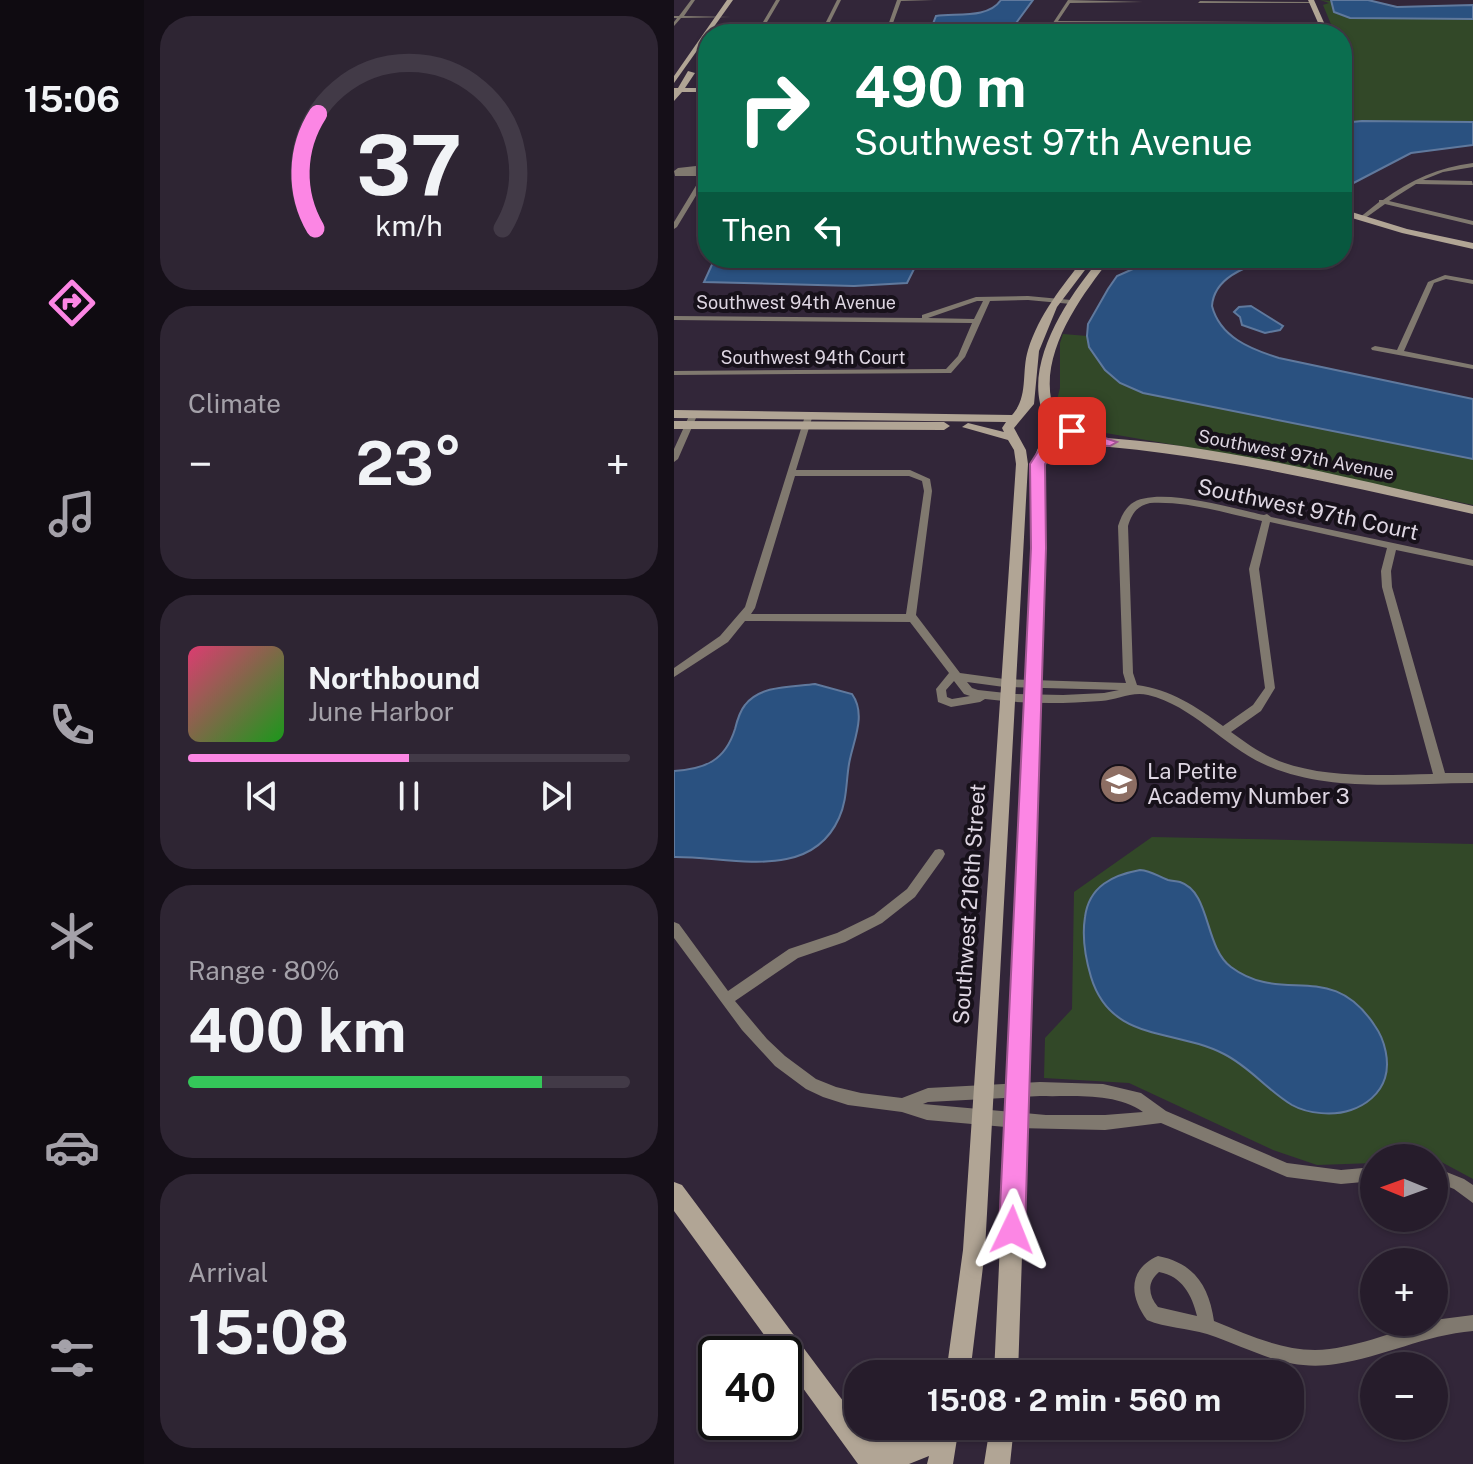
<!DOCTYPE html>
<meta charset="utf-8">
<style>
:root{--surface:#261c2b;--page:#2e2533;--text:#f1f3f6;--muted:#a4a1a9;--line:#423a47;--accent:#fc86e4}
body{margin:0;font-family:"Public Sans",sans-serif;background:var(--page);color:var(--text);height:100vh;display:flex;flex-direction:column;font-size:30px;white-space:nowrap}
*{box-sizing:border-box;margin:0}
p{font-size:26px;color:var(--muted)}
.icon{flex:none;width:44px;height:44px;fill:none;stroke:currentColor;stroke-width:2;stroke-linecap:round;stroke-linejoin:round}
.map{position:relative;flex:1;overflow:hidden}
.drawer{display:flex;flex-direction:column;gap:16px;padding:16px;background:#150f18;width:530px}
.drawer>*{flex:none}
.top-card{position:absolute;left:24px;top:24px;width:654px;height:244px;border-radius:32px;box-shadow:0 2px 6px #0004,0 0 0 2px var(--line);background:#0b6e4f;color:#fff;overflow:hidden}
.needle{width:52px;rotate:271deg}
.fabs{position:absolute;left:686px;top:1144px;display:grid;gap:16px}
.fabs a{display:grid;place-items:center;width:88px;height:88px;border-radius:50%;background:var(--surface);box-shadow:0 2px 6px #0004,0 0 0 2px var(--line);font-size:40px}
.speed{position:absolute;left:24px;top:1336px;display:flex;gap:16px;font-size:40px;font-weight:700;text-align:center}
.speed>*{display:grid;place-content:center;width:104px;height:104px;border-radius:50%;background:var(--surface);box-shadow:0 2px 6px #0004,0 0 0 2px var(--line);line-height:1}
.speed .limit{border:4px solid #111;border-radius:12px;background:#fff;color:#111}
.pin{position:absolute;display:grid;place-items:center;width:68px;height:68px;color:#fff;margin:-34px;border-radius:16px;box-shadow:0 4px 12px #0006}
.me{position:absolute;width:88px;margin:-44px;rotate:2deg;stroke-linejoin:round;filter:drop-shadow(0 0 6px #0008)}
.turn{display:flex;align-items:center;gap:28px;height:168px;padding:0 24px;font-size:36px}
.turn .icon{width:104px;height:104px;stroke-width:2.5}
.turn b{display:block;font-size:56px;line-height:68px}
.then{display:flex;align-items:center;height:76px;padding:0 24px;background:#0003;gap:16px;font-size:30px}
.big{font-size:60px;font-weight:700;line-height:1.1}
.drawer .card{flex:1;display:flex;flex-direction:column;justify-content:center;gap:12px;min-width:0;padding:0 28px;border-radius:32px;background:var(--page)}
.drawer .dial{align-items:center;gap:0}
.dial svg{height:208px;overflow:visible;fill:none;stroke:var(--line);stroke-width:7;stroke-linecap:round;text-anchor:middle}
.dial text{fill:var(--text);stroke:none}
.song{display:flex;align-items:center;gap:24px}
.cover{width:96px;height:96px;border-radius:12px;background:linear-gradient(135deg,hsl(340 70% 55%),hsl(120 70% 35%))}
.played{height:8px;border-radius:4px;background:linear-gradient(90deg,var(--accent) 50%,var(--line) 50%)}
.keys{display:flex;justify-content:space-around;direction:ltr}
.heat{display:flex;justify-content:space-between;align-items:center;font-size:44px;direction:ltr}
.charge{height:12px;border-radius:6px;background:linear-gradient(90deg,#34c759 80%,var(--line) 0)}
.trip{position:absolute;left:170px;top:1360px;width:460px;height:80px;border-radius:32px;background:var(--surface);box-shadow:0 2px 6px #0004,0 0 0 2px var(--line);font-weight:700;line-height:80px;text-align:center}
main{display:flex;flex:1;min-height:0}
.dock{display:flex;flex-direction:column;width:144px;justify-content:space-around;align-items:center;background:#0f0b11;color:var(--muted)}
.dock .icon{width:56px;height:56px}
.dock .current{color:var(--accent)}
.dock b{font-size:36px;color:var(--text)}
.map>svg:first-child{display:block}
.green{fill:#324828}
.water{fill:#2a5180;stroke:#60799d;stroke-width:2}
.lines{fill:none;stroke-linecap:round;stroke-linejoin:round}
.street{fill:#80796f;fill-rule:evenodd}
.secondary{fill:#b1a595;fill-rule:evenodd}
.route{fill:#fc86e4;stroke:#a45794;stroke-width:2}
.labels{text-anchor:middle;stroke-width:8;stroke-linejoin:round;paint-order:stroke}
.far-street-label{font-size:18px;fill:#ded6e2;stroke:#17111a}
.street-label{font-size:22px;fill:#ded6e2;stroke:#17111a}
.poi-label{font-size:22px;fill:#ded6e2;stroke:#17111a;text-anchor:start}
</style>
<main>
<nav class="dock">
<b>15:06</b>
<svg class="icon current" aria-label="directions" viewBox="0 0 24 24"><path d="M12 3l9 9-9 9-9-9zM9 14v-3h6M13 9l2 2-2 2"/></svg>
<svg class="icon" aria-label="music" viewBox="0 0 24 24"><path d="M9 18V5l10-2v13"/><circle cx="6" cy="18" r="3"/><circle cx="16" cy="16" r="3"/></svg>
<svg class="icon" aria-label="phone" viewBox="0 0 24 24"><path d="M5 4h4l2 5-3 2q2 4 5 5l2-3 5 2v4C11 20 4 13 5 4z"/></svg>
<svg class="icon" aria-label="climate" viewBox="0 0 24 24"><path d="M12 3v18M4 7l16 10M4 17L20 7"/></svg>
<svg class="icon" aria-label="car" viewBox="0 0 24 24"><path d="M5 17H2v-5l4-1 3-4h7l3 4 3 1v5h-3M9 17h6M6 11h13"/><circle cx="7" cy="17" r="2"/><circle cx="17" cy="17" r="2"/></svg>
<svg class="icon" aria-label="filters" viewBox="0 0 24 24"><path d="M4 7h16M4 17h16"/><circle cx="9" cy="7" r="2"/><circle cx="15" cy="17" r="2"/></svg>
</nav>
<section class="drawer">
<div class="card dial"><svg viewBox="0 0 100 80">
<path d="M14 69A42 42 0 1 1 86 69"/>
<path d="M14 69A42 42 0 0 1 15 25" stroke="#fc86e4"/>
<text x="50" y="56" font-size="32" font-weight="700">37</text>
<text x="50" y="72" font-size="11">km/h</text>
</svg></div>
<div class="card"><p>Climate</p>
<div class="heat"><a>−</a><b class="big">23°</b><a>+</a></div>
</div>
<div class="card">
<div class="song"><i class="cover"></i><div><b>Northbound</b><p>June Harbor</p></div></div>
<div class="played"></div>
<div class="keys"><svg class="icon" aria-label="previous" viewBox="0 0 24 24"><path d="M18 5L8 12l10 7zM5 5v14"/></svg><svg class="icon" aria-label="pause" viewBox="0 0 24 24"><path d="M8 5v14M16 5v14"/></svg><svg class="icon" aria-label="next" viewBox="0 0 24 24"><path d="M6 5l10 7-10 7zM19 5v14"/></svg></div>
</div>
<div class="card"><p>Range · 80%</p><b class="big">400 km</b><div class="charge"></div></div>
<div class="card"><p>Arrival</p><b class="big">15:08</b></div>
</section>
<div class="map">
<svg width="799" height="1464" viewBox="0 0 799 1464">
<rect width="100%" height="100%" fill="#322639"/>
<path class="green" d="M646,0L659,1L685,19H799V122L668,123V92L674,71L668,34H661L649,5L655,3Z
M389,334L413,336C418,363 446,383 469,393L799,459V505L570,457L397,427L380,411L386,388V343Z
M478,837L799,844V1179L760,1158H700V1163L643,1165L599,1150L455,1083L370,1078L371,1038L398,1009L400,892Z"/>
<path class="water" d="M327,0H359L334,34H286L257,29L262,16C282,13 314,19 327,0Z
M657,0H694L723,7L799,5V19L676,18L660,12Z
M688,121L799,122V145L737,153L668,189V123Z
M41,258H382L314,266L250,264L241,267L233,283L180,286L30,282Z
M460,258H598C575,266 540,276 538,306C546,337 576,349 605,358L799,399V459L469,393L446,383L431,370L415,347L413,336L414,324L434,289L443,276L459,269Z
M577,306L609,326L606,330L591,333L568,325L566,317L560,312L565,307Z
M141,684L178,694C193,715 179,741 175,764C172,782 173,801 165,818C136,883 55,856 0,857V771C31,769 51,761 61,729C63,721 66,711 71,705C86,685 118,687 141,684Z
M466,870C478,871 483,876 494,880C498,881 502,881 506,882C537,892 530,947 557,967C609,1006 657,958 701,1026C711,1040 716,1062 711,1078C706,1094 692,1105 677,1110C660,1116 634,1114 618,1105C593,1090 576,1067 550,1054C500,1028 437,1043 417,977C411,957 408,936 411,917C415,886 439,875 466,870Z"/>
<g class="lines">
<path class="street" d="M17,0H21L10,16L57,17L7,18L0,26V22L3,18H0V16H5Z
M102,0H106L86,34H82Z
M163,0H167L150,34H146Z
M223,0H260L227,1L215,34H211Z
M394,0L469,2L396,3L384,21L612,22L614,23L612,24L382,23L377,32H373Z
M526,1L638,2L640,3H524Z
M34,120L32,127L34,132L26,127Z
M34,141V148L28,160L30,174L29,184L3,227L0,229V222L23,184V176H1L0,171L4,168L22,166C22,158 27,146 34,141Z
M799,163V167L769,172L749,180L798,181L799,185L742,184L715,201L799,221V225L711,204L690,219L685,218L705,202V200H709C737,180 765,167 799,163Z
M771,275L799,280V284L772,279L760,283L730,351L799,365V369L698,350L697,348L701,346L723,350L754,282Z
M354,296L397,300L401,302L397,304L354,300L316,301L291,357L277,373H274L0,375V371L272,369L284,356L298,323L0,320V316L248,318V315L302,297ZM303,301H309L300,319L254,318Z
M15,416H21L22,418L4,459L0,462V449Z
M131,416H137L138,418L122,470H236L256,479L258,491L242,615L286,673L330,679L452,683L449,673L444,526C447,517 450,510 457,504C482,485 560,509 590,515L593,514L597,517L799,560V566L722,550L717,571L718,587L771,773H799V783C732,783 657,793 594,766C551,748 520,706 474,695C458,691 443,700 427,701C388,704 349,704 311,699L306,702L277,707L264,702L262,689L275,673L236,622L71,621L54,642L0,677V668L46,636L71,607ZM121,476H235L248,481L250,491L232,614H77L81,608ZM476,503C514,501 551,513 588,521L575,569L591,688L579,705L549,726C523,707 496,689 463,685L459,673L454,526C458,513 463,506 476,503ZM596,522L713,548L707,571L708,587L759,774C709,775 653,779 605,761C587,754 572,743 557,732L587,711L601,688L585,569ZM280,681L290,694L296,696L278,699L273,697L272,690ZM293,682L330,687L445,690L430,693L389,695L341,694L304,690L298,688Z
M265,849L269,850L271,854L269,858L241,897L208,923L171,942L124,958L61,1001L93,1039L111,1056L142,1079L162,1087L187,1093L228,1098L254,1088L366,1082L429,1084L467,1093L492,1111L613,1163L667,1170L700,1167V1181L667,1184L613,1177L487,1123L431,1130L343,1128L253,1120L228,1112L174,1105L149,1097L132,1089L101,1066L68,1030L0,938V922L5,924L54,991L115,949L163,933L200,915L233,889L261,850ZM366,1096C398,1097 441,1092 469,1112L431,1115H372L249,1104L254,1102Z
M760,1167L790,1179L799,1185V1203L780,1189L760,1181Z
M484,1256C520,1263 535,1286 540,1321C572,1334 606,1350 641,1350C680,1349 717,1332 754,1322H760V1320L799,1315V1331C751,1335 709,1357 662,1364C611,1372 579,1349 533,1334C513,1328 492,1328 473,1320C455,1296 454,1269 484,1256ZM485,1272C508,1276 518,1295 523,1316L484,1307C474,1295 473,1282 485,1272Z"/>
<path class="secondary" d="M53,0H59L0,83V76Z
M634,0H640L655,34H649Z
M14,71L21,73L11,88H34V92H8L0,101V88H4Z
M668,209L733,229L799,243V249L728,233L668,215Z
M410,258H420L383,307L365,351L360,404L340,428L352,450L354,464L311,1250L296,1374H272L289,1250L342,464L340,450L334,440L288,427L294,423L330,432L328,428L332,422L0,418V410L338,415C355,396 347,373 354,350C365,314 388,287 410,258Z
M427,258H437C404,300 359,361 382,416L376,420L372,419C345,369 394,296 427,258Z
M0,421L270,422L276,426L270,430L0,429Z
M386,421L415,432L416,437C545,444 673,478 799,506V514C660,483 523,450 381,443C362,475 370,512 372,548L344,1374H320L358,548C358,525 347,442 379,435C386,434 397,436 404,437L382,428L380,425Z
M0,1182L8,1185L184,1421V1426H187L198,1440L235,1439L253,1426H285L279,1464H253L255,1456L235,1464H184L110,1362V1354H104L0,1211Z
M316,1426H340L336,1464H310Z"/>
</g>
<path class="route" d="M398,427L443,442L436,446L383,444L371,464L372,548L351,1230L347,1239L338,1243L329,1239L325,1230L357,548L356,464L374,436H401L391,431Z"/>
<defs>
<g id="school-disc" transform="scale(2)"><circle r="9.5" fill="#8d6e63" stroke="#17111a"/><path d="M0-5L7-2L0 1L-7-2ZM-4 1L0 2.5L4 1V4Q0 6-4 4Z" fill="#fff"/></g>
</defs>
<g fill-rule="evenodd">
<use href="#school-disc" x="445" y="784"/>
</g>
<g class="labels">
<g class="far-street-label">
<text x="122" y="309">Southwest 94th Avenue</text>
<text x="139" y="364">Southwest 94th Court</text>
<text transform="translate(622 455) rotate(11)" y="6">Southwest 97th Avenue</text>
</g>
<g class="street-label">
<text transform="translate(634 509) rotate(12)" y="8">Southwest 97th Court</text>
<text transform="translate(295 904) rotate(-86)" y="8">Southwest 216th Street</text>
</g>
<g class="poi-label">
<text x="473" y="779">La Petite<tspan x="473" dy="25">Academy Number 3</tspan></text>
</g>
</g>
</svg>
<div class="fabs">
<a><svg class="needle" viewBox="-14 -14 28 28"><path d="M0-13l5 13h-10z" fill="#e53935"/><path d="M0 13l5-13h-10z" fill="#a4a1a9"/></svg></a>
<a>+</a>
<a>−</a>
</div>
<div class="speed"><div class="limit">40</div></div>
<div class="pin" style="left:398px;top:431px;background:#d93025"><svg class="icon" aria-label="arrive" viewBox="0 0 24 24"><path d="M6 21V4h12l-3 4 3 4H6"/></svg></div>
<svg class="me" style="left:338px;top:1230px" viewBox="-20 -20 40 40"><path d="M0-17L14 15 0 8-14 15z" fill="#fc86e4" stroke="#fff" stroke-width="4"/></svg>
<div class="trip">15:08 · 2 min · 560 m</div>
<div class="top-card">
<div class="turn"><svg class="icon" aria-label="right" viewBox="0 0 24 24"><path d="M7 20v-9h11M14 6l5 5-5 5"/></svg><div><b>490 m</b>Southwest 97th Avenue</div></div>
<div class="then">Then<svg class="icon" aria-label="left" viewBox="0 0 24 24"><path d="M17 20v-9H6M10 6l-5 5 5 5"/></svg></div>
</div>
</div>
</main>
